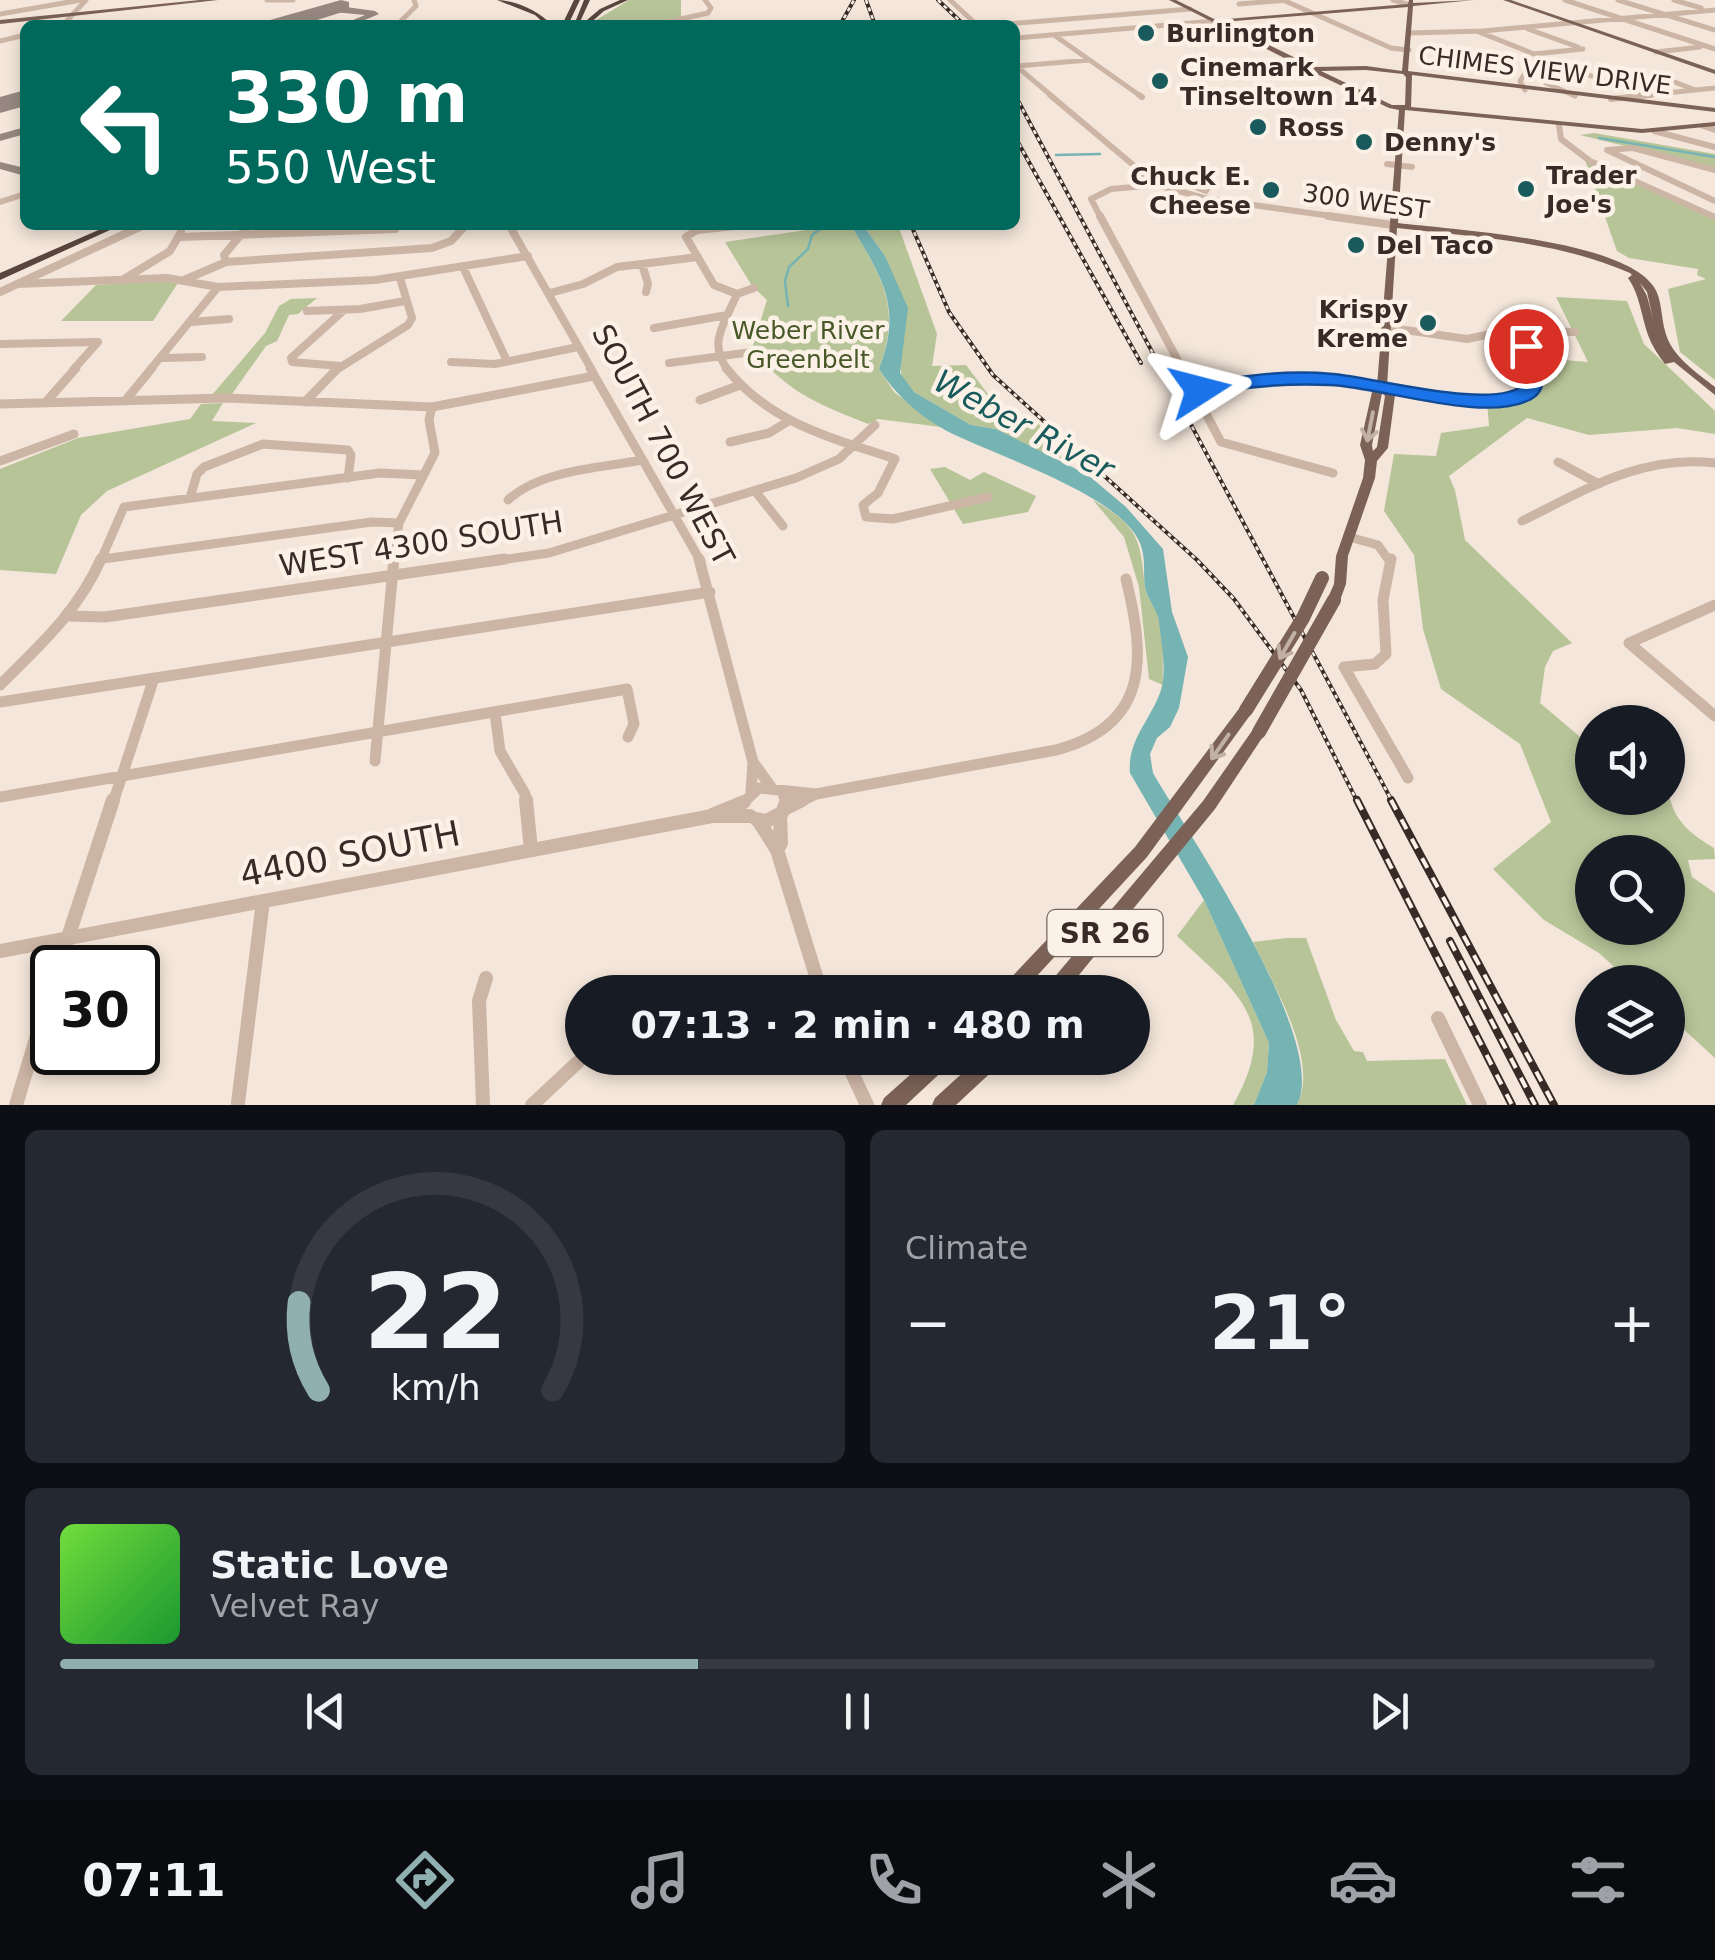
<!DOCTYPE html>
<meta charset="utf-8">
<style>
:root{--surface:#171b24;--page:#242831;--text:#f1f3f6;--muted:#9ea1a6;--line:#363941;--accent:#90afb1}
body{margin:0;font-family:"DejaVu Sans",sans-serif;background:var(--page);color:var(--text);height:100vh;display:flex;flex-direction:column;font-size:38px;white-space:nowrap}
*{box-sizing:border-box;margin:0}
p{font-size:32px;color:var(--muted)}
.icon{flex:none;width:55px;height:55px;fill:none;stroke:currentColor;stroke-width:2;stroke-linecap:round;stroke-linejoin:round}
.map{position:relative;height:1105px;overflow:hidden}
.panel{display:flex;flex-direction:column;gap:25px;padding:25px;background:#0d0f14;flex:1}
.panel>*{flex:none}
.banner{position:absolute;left:20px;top:20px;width:1000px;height:210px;border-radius:15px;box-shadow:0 5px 15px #0003;background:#00695c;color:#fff;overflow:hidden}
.buttons{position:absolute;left:1575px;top:705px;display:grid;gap:20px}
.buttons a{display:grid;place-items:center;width:110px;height:110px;border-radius:50%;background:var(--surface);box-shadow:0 5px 15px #0003;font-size:50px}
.speed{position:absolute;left:30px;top:945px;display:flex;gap:20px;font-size:50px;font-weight:700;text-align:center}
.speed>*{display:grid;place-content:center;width:130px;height:130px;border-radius:50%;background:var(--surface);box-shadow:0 5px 15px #0003;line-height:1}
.speed .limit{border:5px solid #111;border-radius:15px;background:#fff;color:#111}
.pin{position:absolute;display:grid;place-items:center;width:85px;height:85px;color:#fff;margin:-42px;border:5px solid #fff;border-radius:50%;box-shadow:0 2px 10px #0007}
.me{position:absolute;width:110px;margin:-55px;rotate:81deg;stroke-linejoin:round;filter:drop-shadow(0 0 8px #0008)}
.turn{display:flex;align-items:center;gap:35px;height:210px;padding:0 40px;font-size:45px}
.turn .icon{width:130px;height:130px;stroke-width:2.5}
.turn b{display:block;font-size:70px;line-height:85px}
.big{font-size:75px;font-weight:700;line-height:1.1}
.panel .widget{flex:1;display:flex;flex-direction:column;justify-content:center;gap:15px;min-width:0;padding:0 35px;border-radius:15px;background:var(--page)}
.panel .dial{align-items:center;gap:0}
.dial svg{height:260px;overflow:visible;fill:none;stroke:var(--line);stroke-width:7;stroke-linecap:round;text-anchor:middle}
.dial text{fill:var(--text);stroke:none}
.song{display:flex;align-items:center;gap:30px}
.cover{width:120px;height:120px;border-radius:15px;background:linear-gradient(135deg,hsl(100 70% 55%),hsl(130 70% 35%))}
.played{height:10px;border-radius:5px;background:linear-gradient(90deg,var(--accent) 40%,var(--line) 40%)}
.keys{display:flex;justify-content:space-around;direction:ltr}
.heat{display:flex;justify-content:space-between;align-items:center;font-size:55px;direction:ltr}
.panel .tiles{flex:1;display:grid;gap:25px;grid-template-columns:1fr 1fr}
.widget:last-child{grid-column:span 2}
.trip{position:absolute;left:565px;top:975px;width:585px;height:100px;border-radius:50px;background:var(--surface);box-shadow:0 5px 15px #0003;font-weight:700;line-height:100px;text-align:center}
.tab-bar{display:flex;height:160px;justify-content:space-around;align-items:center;background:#090b0e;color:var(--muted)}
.tab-bar .icon{width:70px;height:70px}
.tab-bar .current{color:var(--accent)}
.tab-bar b{font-size:45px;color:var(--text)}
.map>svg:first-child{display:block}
.green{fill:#b7c498;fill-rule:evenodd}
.water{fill:#76b3b3}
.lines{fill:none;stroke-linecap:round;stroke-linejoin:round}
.stream{stroke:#76b3b3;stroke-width:2.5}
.taxiway{fill:#968880;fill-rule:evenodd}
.runway{fill:#968880;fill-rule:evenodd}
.minor-far5{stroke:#cdb5a5;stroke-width:5}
.minor-far4{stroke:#cdb5a5;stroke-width:6}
.minor-far3{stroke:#cdb5a5;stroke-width:8}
.minor-far2{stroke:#cdb5a5;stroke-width:9}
.minor-far1{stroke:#cdb5a5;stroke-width:11}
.minor{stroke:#cdb5a5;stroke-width:14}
.major{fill:#7b6156;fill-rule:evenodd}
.highway{fill:#59453d;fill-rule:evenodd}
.rail-far1-casing{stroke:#382b27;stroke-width:4}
.rail-casing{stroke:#382b27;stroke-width:8}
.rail-far1{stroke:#fbf1e6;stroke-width:2.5;stroke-dasharray:4;stroke-linecap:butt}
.rail{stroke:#fbf1e6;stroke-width:4;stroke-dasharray:11;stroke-linecap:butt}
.major-bridge{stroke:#7b6156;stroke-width:14}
.oneway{stroke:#c1b0a5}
.route{fill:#1a73e8;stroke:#114b97;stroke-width:2.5}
.poi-dot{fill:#195b5d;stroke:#fbf1e6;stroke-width:4}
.labels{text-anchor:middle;stroke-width:9;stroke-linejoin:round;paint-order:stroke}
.far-poi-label{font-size:25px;font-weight:bold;fill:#382b27;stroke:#fbf1e6;text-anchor:start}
.far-street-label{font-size:25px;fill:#382b27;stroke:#fbf1e6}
.far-park-label{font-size:25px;fill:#485828;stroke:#fbf1e6}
.shield{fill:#fbf1e6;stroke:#726660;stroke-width:2.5}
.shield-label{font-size:28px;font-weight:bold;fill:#382b27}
.street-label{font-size:30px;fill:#382b27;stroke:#fbf1e6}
.water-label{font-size:32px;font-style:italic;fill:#195b5d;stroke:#fbf1e6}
.near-street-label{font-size:35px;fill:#382b27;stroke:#fbf1e6}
</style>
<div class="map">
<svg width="1715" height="1105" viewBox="0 0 1715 1105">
<rect width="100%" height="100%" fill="#f4e6da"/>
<path class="green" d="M629,0H681V18L639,25H588Z
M1594,133L1715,154V168L1580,135Z
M1585,160L1715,219V380L1680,352L1668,289L1706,279L1697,275L1698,269L1629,258L1617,251Z
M813,225H851C882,279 902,306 879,369L894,392L941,427L878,419L868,424C817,404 787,392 752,349L767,300L752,286L725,242L813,229Z
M863,225H898L937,334L932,366L966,365L993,401L972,409L1022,431L1034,420L1080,463L1043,454L996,429L971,425L914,392L902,379L885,256Z
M161,281L178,283L153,321H61L96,285Z
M1556,297L1627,301L1644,344L1715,411V434L1677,428L1589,435L1527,418L1449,476L1455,490L1465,540L1572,643L1553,651L1545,667L1540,703L1592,747V798H1668V789C1672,819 1689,833 1714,848L1715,859L1688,860L1692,877L1715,893V1058L1668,1015V982H1631L1599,953L1544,920L1493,869L1551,822L1520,744L1441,689L1423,629L1414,555L1384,511L1394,454L1436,456L1441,433L1489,426L1487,402L1525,399L1542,386L1538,358L1588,362ZM1592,852H1668V928H1592Z
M317,298L298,314L289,315L277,341L266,346L232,394L212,395L265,333L279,306L291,299Z
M223,403L212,421L256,423L107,491L81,515L56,574L0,570V469L78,438L190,419L201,404Z
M945,467L970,480L984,472L1036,496L1028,512L963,524L930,469Z
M1093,500C1139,526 1140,539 1145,587C1146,598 1155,605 1158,615C1165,635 1162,664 1163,685L1149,679L1139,587L1124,537Z
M1204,900L1269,1043L1267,1072L1254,1105H1233C1282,1019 1237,993 1177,936Z
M1287,938H1306L1336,1020L1354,1051L1363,1052L1367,1061L1445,1059L1467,1105H1297C1320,1060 1273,985 1253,942Z"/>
<path class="water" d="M851,225H863L885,256L908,308L900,373L914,392L971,425L996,429L1088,475L1126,507L1163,549L1172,612L1188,657L1179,708L1170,727L1157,738L1150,754L1153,773C1189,835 1330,1041 1297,1105H1254L1267,1072L1269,1043L1204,900L1130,773C1127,740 1151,720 1161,690C1167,671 1161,641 1159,622C1158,609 1147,600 1145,587C1143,572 1146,558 1140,543C1120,494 992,455 945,430C918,415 895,394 879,369C903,306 882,279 851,225Z"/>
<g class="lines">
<path class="stream" d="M1599,138L1715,157
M1056,155L1100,154
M788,306L785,281L789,267L808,249L812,235L820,229"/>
<path class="taxiway" d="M346,7L375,11L379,14L353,25H341L365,15L323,11Z
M25,127V134L0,141V134Z
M0,162L25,168V176L0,169Z"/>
<path class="runway" d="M341,0L349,2V10L301,25H267L270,20Z
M25,90V106L0,113V97Z"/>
<path class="minor-far5" d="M267,0H293
M950,0L977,25
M1283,0L1391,48L1409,50
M1393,0L1410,5
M1565,0L1715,49
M1618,0L1715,30
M1674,0L1701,8
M1239,4L1288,0
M0,14L81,0
M63,25L86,0
M397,25L416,6L414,0
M654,25L708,13L711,8L705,0
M994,25L1190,9
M1528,29L1578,47
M1479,32L1534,54L1583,49
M1409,33L1483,31L1715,10
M1054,35L1142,97
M1015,38L1214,21
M0,41L25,35
M1656,52L1700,47
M1555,62L1638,94
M1015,65L1053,97
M1017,66L1089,60
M1661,77L1693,89
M1546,83L1575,96
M1525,90L1520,81L1524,75L1565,67
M1627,97L1715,88"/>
<path class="minor-far4" d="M1050,95L1157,185L1204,198L1345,218
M1139,95L1142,97
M1611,99L1651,95
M1559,125L1561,139L1590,161L1715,217
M1703,126L1715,130
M1654,131L1715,147
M1387,164L1412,167
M1715,170L1633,148L1607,150L1715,201
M1205,174L1212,179L1206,191L1169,177Z
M1149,178L1169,177
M0,202L25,194
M1101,218L1091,199L1111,189L1157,185"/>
<path class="minor-far3" d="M1100,216L1183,370
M1328,216L1393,225
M509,225L592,370
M744,225L697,230L686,237L714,285L737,294L754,288
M181,237L395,229
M226,262L432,248L451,241L466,225
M642,264L648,284L646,292
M463,267L507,361
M124,279L170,251L181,232
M184,280L226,262L224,255L249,225
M17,284L167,278L218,287L375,280L528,256
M0,292L144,225
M550,293L583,284L617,267L698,257
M307,311L360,309L405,301
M191,322L229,319
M1385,327L1467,339L1509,330L1575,332
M654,328L727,315
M1509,330L1527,350L1534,370
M0,344L98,342L73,370
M163,358L202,357
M451,362L495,364L578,347
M669,363L752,352
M340,366L292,362L291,358L343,311
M150,370L218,287
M336,370L408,325L412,318L400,278
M728,370C707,343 725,323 737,294"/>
<path class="minor-far2" d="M590,368L701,562
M726,368C771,424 830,437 895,459L878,493L863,505L866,517L893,519L988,497
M1182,368L1188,379
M1199,376L1211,379L1215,386L1203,390L1188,384L1189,378Z
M1192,387L1221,442L1333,473
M1214,387C1255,378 1297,375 1338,380C1400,387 1470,419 1530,391L1533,368
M700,400L740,385
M125,401L152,368
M46,402L76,368
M305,402L338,368
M0,404L227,398L432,407L594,376
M730,442L769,433L787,422
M0,461L74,434
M1558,462L1599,484
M755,491L783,526
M190,498L197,474L204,467L263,444L348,450L351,455L348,478
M508,500C540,470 600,468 642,460
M1522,521C1585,490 1642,454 1715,463
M1349,537L1378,545L1390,562
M103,559L372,522L399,523
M100,562L124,507L380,473L423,475
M394,562L399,523L435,453L429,420L432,407
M488,562L549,553L796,478L839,459L875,425"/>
<path class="minor-far1" d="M699,559L753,762L751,792
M1391,559L1383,600L1386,654L1375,664L1344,667L1408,778
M1715,605L1629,643L1715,716
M69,616L105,617L505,559
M0,685C40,645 78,611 101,559
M0,702L710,592
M495,713L500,751L525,794L526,803
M375,761L394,559
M753,762L771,787
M783,794L786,803
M0,797L627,689L634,724L628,737
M744,802L759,788L816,794L1056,750C1151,725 1145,656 1126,579
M113,803L154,678
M797,803L816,794"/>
<path class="minor" d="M526,800L531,850
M786,808L802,800
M712,815L744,802
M756,819L766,821L782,813L787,800
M758,820L777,850L821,992
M777,850L781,843L780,815
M0,951L712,816H750
M58,968L113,800
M1438,1018L1480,1105
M845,1058L867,1105
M238,1103L263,901
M16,1105L52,986
M483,1105L479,1001L486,978
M532,1105L578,1062"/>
<path class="major" d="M200,0H218L0,24V20Z
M1169,0H1176L1216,20L1408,4L1409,0H1413V3L1474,0L1413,6L1408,71L1715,108V112L1412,75L1411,107L1642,129L1715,122V126L1642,133L1405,110L1398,223C1454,230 1622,239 1654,287C1662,299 1661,317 1665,331C1671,356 1696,372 1715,387V395L1674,362L1665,364C1658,355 1652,346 1648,335C1641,315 1640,295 1628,278L1632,275L1630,273C1557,241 1476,237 1397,228L1387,386L1395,395L1388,448L1377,461L1375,478L1348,556L1346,584L1339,603H1329L1327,600L1334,584L1336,556L1363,478L1365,460L1360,445L1372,392L1377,386L1399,110L1389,108L1308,70ZM1408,7L1402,71L1366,66L1314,67L1222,22ZM1366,70L1403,74L1406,77L1405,105H1392L1321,71ZM1640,283L1647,292L1653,319L1647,296ZM1382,393L1385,396L1377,447L1373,451L1372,445Z
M1503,0H1511L1715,70V74Z
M1246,705L1251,706L1253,710L1251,714L1147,857L1022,992H1001L1003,986L1135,847L1241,706Z
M1259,727L1264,728L1266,732L1215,809L1065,992H1045L1047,986L1203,801L1254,728Z
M929,1058H952L949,1065L906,1105H881L884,1098Z
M979,1058H1002L999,1065L956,1105H932L935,1098Z"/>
<path class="highway" d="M497,0C518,1 538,11 552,25H546L535,15Z
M574,0H580L568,25H562Z
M584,0H590L579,24L574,25Z
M620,0H628L604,11L588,25H581L600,9Z
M110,225H121L0,280V273Z"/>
<g class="rail-far1-casing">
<path id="rail-far1" d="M866,0L875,25
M938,0L964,25
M840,25L854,0
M1015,95L1393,803
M1015,137L1141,363
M911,225L949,312L993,375L1197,560L1234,599L1301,690L1358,803"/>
</g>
<g class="rail-casing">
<path id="rail" d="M1357,800L1512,1105
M1391,800L1554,1105
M1450,941L1535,1105"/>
</g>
<use href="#rail-far1" class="rail-far1"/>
<use href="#rail" class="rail"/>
<path class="major-bridge" d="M1246,710L1303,618L1322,578
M1259,732L1334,600"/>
</g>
<defs><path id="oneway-shaft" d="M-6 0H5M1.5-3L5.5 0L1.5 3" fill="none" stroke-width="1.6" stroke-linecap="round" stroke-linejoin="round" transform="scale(2.5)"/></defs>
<g class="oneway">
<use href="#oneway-shaft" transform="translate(1370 427) rotate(101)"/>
<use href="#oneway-shaft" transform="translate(1287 646) rotate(120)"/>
<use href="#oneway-shaft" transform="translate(1220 747) rotate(125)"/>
</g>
<path class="route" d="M1526,340L1535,346C1541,365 1552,389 1529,400C1484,423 1381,387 1330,385C1287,383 1242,387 1200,395L1190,390L1193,386C1237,375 1288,370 1333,374C1373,377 1497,412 1524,384L1517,346Z"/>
<g class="poi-dot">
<circle cx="1146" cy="33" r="10"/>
<circle cx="1160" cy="81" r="10"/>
<circle cx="1258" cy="127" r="10"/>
<circle cx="1364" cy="142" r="10"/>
<circle cx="1526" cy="189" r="10"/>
<circle cx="1271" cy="190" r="10"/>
<circle cx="1356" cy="245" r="10"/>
<circle cx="1428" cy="323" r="10"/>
</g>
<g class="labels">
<g class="far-poi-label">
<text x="1166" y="42">Burlington</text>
<text x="1180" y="76">Cinemark<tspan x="1180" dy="29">Tinseltown 14</tspan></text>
<text x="1278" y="136">Ross</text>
<text x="1384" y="151">Denny's</text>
<text x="1546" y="184">Trader<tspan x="1546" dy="29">Joe's</tspan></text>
<text x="1251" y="185" text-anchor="end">Chuck E.<tspan x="1251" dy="29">Cheese</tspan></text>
<text x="1376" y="254">Del Taco</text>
<text x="1408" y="318" text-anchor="end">Krispy<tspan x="1408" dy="29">Kreme</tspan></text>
</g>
<g class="far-street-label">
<text transform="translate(1545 70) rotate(7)" y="9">CHIMES VIEW DRIVE</text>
<text transform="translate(1366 201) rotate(8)" y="9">300 WEST</text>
</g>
<g class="far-park-label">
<text x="808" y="339">Weber River<tspan x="808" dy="29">Greenbelt</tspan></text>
</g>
<rect class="shield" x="1047.5" y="910" width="115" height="46" rx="8"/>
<g class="shield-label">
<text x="1105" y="943">SR 26</text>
</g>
<g class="street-label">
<text transform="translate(663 445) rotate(62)" y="10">SOUTH 700 WEST</text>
<text transform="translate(421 544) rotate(-9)" y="10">WEST 4300 SOUTH</text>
</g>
<g class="water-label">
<text transform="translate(1024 425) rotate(28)" y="11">Weber River</text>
</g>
<g class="near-street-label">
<text transform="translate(350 854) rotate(-11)" y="12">4400 SOUTH</text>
</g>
</g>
</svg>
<div class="buttons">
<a><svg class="icon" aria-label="sound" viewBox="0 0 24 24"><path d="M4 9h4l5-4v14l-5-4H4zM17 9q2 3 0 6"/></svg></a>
<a><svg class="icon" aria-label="search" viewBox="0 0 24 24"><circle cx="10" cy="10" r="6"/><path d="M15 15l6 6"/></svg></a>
<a><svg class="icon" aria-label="layers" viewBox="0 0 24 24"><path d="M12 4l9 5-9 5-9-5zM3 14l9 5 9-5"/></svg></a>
</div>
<div class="speed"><div class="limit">30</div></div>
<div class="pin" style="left:1526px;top:346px;background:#d93025"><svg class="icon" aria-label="arrive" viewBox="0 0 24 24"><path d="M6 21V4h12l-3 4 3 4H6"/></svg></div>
<svg class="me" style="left:1200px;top:390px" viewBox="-20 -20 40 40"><path d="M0-17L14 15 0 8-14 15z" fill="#1a73e8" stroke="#fff" stroke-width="4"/></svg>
<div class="trip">07:13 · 2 min · 480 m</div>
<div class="banner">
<div class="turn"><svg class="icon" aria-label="left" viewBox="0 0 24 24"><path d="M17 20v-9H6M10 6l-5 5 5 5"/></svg><div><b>330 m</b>550 West</div></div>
</div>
</div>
<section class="panel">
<div class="tiles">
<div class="widget dial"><svg viewBox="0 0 100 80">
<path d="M14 69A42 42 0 1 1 86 69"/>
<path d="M14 69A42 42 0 0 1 8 42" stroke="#90afb1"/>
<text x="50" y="56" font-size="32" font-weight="700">22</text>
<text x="50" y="72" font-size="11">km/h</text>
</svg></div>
<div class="widget"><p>Climate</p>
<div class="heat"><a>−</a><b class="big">21°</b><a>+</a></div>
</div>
<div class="widget">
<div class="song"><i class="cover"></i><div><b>Static Love</b><p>Velvet Ray</p></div></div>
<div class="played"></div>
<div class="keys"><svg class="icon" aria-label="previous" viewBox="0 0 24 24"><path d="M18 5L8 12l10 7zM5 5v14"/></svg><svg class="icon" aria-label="pause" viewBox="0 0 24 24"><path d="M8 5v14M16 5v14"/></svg><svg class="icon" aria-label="next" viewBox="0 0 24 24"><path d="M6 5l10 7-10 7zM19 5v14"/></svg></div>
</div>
</div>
</section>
<nav class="tab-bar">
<b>07:11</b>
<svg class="icon current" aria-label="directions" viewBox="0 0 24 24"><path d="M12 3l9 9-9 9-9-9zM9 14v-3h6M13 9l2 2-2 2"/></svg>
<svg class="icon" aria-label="music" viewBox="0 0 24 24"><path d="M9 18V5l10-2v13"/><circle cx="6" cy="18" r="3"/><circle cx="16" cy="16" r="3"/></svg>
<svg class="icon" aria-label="phone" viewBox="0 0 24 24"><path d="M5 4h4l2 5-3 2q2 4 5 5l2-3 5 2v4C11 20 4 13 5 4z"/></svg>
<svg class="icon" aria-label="climate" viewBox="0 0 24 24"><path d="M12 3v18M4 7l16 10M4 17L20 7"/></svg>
<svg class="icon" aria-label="car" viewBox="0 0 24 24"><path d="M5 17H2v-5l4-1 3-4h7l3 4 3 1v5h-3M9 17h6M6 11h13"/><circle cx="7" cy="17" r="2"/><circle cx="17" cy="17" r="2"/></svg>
<svg class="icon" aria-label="filters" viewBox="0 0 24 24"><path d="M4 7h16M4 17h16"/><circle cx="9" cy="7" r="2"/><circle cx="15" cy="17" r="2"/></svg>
</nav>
